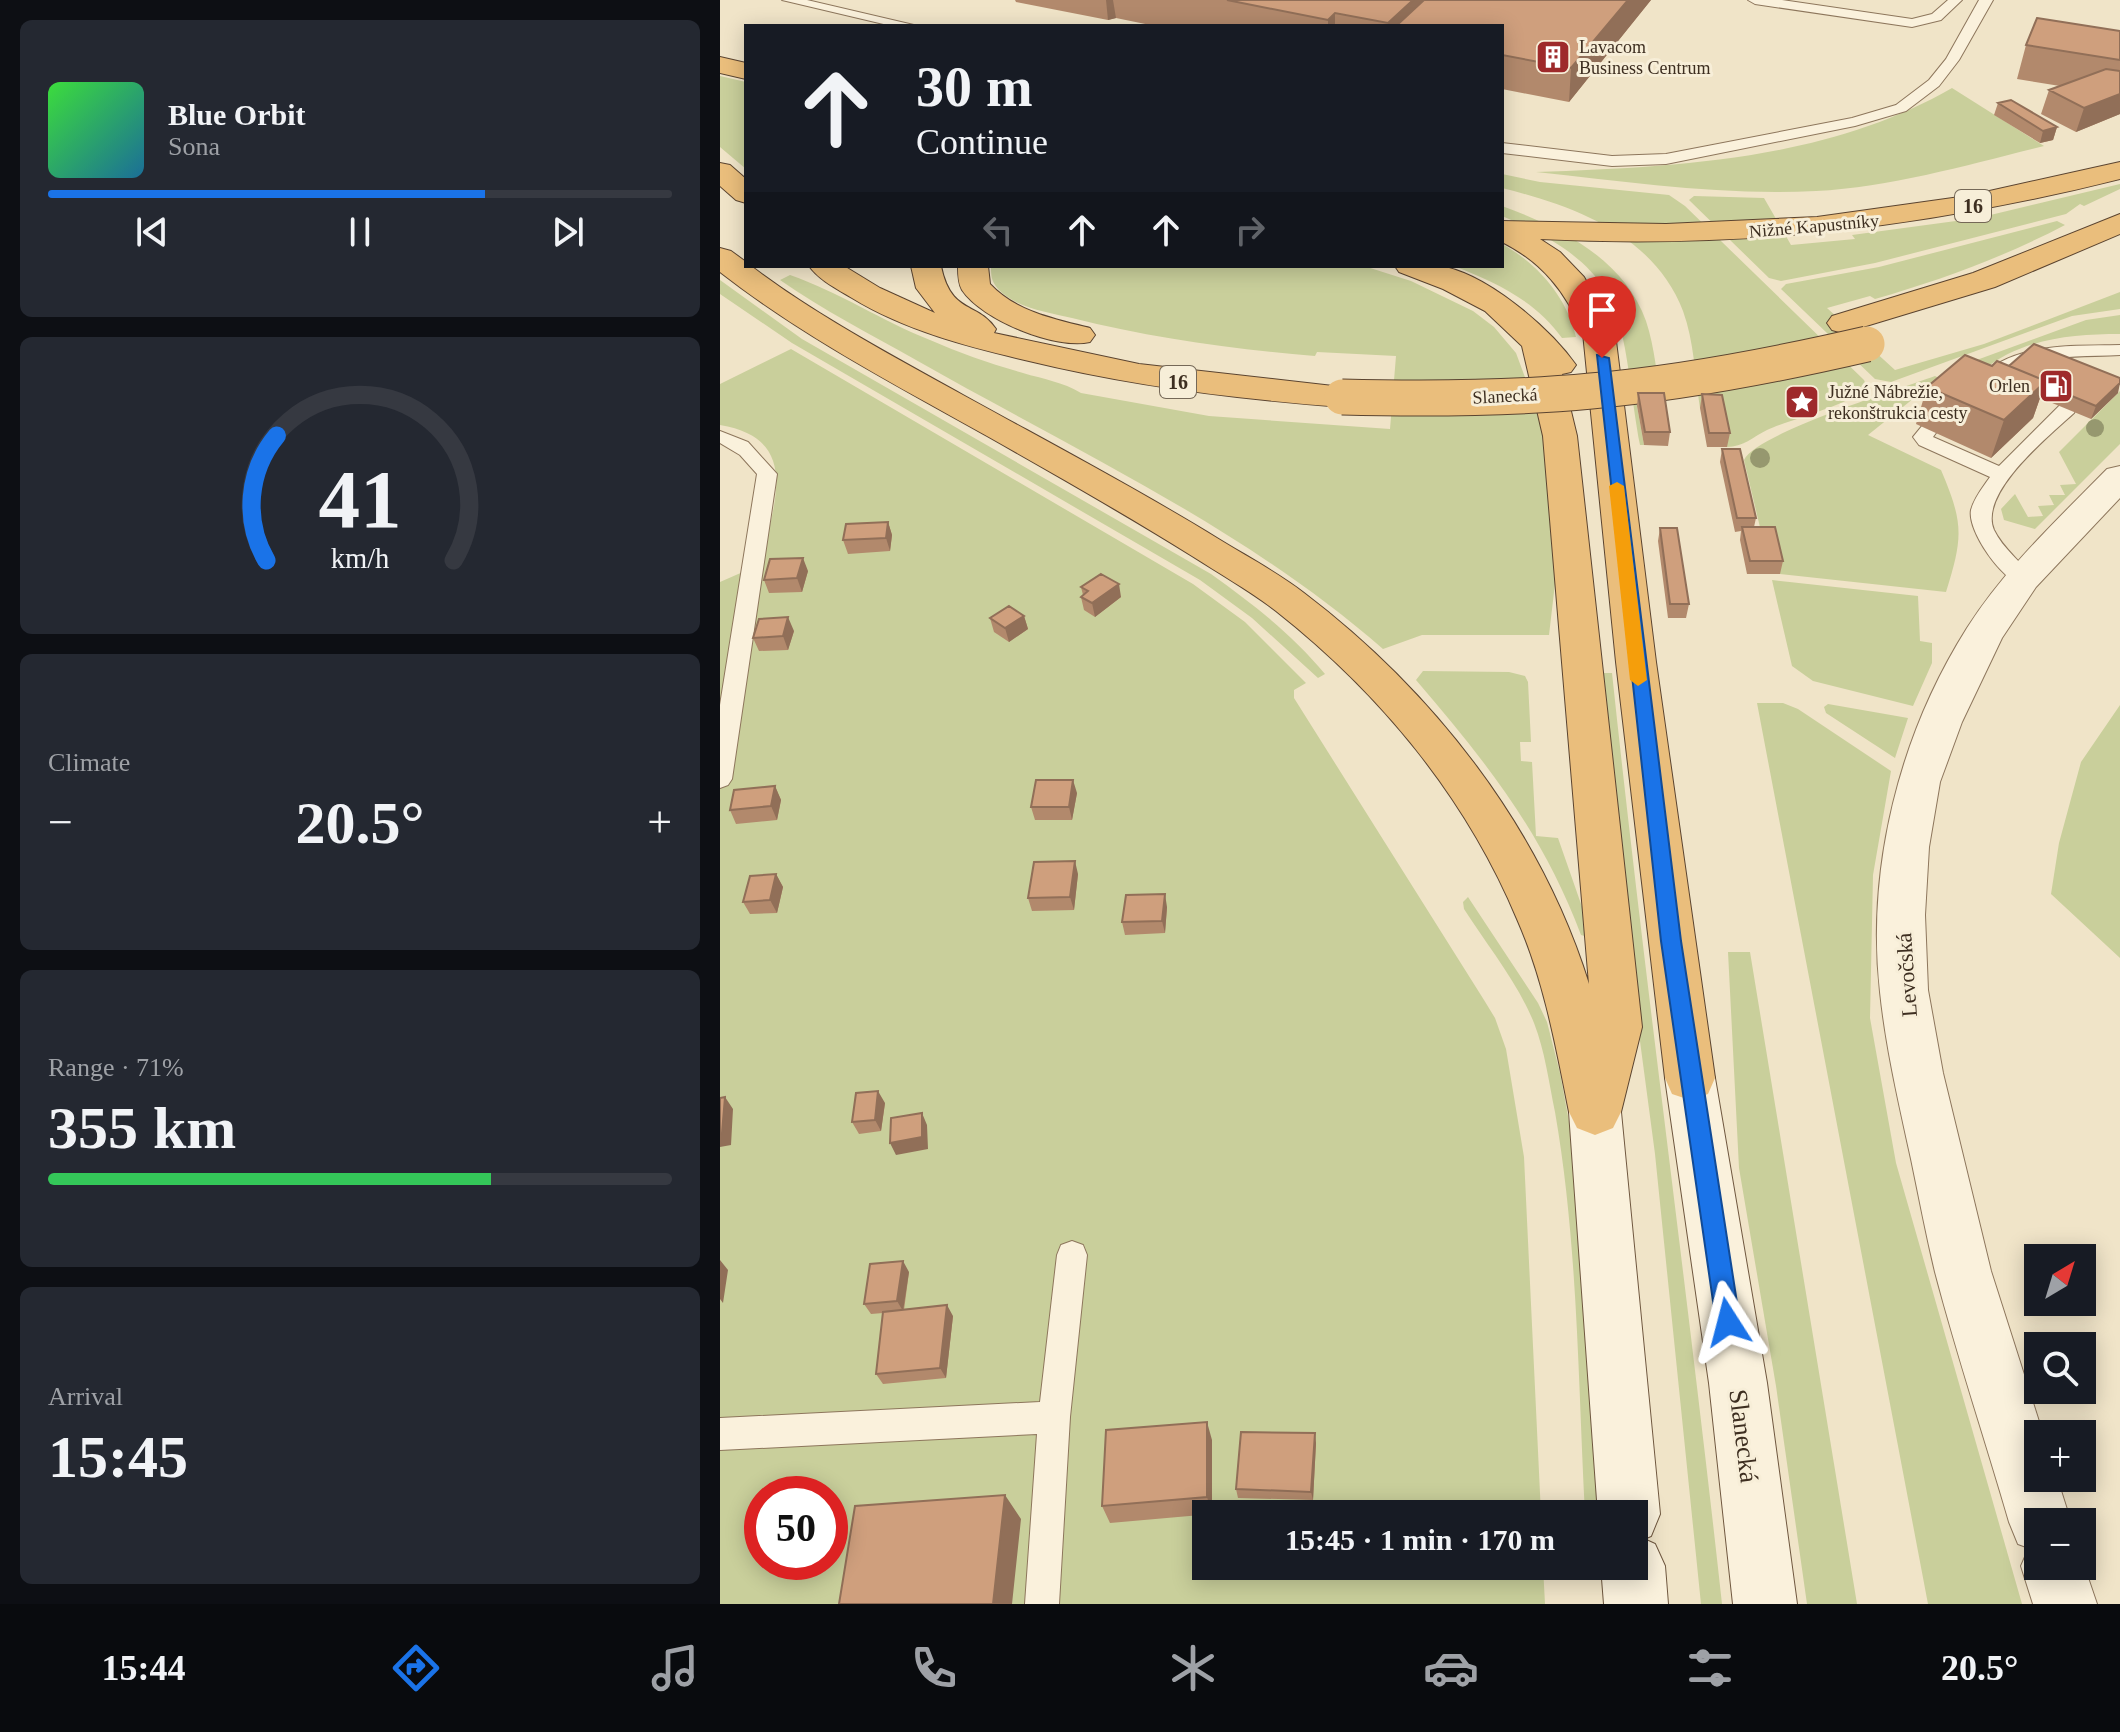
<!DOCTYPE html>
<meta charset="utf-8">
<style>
:root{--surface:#171b24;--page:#242831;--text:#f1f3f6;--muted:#9ea1a6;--line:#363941;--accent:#1a73e8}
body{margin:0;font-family:"Times New Roman",serif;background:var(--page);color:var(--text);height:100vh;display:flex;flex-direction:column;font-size:30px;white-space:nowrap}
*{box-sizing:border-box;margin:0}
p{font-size:26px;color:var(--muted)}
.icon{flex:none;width:44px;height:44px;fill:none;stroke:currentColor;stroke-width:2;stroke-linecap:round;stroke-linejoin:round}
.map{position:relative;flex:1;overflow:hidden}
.sheet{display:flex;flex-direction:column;gap:20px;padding:20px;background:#0d0f14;width:720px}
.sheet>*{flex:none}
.top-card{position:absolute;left:24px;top:24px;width:760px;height:244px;border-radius:0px;box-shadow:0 4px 20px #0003;background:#171b24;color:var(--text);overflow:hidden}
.needle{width:52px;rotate:38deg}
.tools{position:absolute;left:1304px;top:1244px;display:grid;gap:16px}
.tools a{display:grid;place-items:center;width:72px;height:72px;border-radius:0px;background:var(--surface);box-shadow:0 4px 20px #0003;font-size:40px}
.speed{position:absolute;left:24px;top:1476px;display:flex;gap:16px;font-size:40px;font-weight:700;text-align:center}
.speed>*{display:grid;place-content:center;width:104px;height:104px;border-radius:50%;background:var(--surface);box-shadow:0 4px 20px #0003;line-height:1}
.speed .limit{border:12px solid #d22;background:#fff;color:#111}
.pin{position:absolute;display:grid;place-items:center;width:68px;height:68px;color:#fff;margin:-82px -34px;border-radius:50% 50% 50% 0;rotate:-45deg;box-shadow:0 0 8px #0007}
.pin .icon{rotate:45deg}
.me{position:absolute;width:88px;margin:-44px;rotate:351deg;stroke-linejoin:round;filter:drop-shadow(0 0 6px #0008)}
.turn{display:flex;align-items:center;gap:28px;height:168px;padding:0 40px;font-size:36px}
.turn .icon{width:104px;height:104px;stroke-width:2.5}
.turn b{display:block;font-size:56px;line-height:68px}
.lanes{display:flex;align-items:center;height:76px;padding:0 40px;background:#0003;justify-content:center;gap:40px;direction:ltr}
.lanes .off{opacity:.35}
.big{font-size:60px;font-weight:700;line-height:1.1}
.sheet .tile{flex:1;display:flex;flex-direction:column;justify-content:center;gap:12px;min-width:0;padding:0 28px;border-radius:12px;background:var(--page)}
.sheet .dial{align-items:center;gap:0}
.dial svg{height:208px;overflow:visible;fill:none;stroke:var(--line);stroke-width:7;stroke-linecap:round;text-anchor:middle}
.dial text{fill:var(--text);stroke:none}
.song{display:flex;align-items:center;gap:24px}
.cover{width:96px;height:96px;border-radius:12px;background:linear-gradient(135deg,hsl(120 70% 55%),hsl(200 70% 35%))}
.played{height:8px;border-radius:4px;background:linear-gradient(90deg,var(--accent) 70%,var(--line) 70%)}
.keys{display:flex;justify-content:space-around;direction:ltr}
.heat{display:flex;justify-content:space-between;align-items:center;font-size:44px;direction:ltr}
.charge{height:12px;border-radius:6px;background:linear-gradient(90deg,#34c759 71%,var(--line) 0)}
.trip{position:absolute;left:472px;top:1500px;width:456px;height:80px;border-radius:0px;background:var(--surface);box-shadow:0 4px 20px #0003;font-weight:700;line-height:80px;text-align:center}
.tabs{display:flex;height:128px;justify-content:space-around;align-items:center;background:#090b0e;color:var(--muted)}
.tabs .icon{width:56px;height:56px}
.tabs .current{color:var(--accent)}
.tabs b{font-size:36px;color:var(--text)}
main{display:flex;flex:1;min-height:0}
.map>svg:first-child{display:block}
.green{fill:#c9cf9b;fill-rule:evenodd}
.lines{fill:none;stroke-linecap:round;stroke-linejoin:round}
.service-casing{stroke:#8d765c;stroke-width:2}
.minor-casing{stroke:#8d765c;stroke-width:2}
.secondary-casing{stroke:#6f573f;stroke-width:2}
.trunk-casing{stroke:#5b4430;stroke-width:2}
.service{fill:#faf1dc;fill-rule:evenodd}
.minor{fill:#faf1dc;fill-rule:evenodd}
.secondary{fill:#faf1dc;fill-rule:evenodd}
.trunk{fill:#eabe7c;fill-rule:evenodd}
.trunk-bridge-casing{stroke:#5b4430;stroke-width:37;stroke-linecap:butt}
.trunk-bridge{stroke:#eabe7c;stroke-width:35}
.tree{fill:#96986f}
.wall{fill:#b2896c}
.shaded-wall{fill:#916f58}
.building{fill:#cf9f7d;stroke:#916f58;stroke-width:2}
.route{fill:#1a73e8;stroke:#114b97;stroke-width:2}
.slow{fill:#f59e0b}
.labels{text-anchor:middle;stroke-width:6;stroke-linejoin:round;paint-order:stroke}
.far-poi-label{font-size:18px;fill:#3d2e20;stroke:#f7eed8;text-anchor:start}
.far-street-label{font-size:18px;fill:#3d2e20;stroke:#f7eed8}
.shield{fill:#f7eed8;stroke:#756857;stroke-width:2}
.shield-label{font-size:20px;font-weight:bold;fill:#3d2e20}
.street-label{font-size:22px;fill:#3d2e20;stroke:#f7eed8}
.near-street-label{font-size:26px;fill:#3d2e20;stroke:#f7eed8}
</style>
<main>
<section class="sheet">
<div class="tile">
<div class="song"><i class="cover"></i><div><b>Blue Orbit</b><p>Sona</p></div></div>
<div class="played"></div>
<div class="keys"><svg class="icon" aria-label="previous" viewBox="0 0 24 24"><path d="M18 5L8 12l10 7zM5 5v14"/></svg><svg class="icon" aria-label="pause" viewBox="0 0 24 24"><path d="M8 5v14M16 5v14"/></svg><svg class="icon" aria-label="next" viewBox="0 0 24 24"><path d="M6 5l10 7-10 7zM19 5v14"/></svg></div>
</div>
<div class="tile dial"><svg viewBox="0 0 100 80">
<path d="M14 69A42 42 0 1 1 86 69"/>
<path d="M14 69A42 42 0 0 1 18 21" stroke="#1a73e8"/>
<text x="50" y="56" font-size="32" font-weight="700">41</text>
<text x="50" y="72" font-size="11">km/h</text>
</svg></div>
<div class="tile"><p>Climate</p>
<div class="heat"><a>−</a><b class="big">20.5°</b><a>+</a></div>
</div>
<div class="tile"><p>Range · 71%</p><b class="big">355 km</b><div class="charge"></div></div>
<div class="tile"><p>Arrival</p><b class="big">15:45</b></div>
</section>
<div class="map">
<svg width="1400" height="1604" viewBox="0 0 1400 1604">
<rect width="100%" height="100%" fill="#f0e4c8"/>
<path class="green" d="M0,76L26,82V169L0,147Z
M1232,88L1324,146C1250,164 1173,187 1096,191C1004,196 909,182 816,172C957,167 1107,160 1232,88Z
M782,174L820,182L949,195L965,206L1144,380L1147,387C1133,404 1071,419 1047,430C1033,437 1023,447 1007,447L1000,408H980C975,376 974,341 963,311C934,235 854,206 782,188Z
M1400,184V189L1364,206L1360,204L1346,214L1155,263L1061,281L1049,278L969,200L974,196L1044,198L1071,245L1135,239L1132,235L1258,218Z
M782,206C840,227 904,259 926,321C935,348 937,378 942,406H917L924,445H920C898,321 915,272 782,216Z
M1337,221L1345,225C1284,257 1221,280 1155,299L1150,296L1107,308L1175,370L1264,344L1400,292V309L1352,316L1171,382L1155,379L1061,289L1066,284L1159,267Z
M782,244C817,263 847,297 856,337L842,338C816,301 775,282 734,266H782Z
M271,266H644L691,281L753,311L774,327L796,353L823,426L836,575L829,635H702L663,649C523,527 356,451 196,360C150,334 103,310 60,280L70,275C119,292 162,321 210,340C240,353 271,364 303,373C323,379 343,382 361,393L489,416L670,429L676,356L597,352L595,356C512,349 432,338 352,318C327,312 296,308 278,289C271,281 271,275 271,266Z
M0,280L82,339L491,574C534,605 572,634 605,674L598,678L532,618L480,580L72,343L0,294Z
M1400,315V334C1350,334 1300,339 1261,372L1243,365L1366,320Z
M71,349L473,584L525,622L586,683L574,690V698L764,1000L775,1018L786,1049L804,1157L821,1514H486V1566H823L825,1604H0V582L41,564C53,505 83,439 0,425V384ZM42,1494H110V1562H42Z
M1215,376L1219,378L1148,435L1221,470C1244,524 1243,537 1226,592L1060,574L1052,541L1043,540L1024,460C1037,433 1180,389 1215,376Z
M1400,391V444L1315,529L1284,520L1281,509L1295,494L1308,517L1323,516L1318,506L1334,505L1329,495H1345L1340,485L1356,484L1339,452Z
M1052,580L1198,596L1200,641L1212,643V663L1193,706L1093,681L1072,666Z
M703,671L789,672L805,676L808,682L811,742H800L801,761L812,762L816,836L838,838L868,924V937L861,935C822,832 767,763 696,680Z
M880,673H892C925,984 968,1293 1002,1604H981L935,1154L906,936Z
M1037,703H1063L1078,709L1171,771L1153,875L1150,1018L1176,1163L1302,1604H1208Z
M1108,704L1188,718L1175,758L1106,713L1104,707Z
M1400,705V958L1331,894L1339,843L1361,762Z
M748,897L818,1003L827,1022L840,1073L855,1154L880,1514H865C858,1381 858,1244 835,1112C829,1083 825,1051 814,1023C798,983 767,945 744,909L743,902Z
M1008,952H1030L1137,1604H1087L1056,1386L1019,1168Z"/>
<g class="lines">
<g class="service-casing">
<path id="service" d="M62,0H87L198,26H172Z
M1028,0H1062L1192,19L1212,14L1228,0H1242L1221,20L1192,27L1035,4Z
M1259,0H1273L1239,60L1219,86L1186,111L1135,126L946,164L892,166L782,153V143L892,156L946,154L1132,118L1176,105L1209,80L1226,59Z
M1400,345V355C1369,357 1336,354 1307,365C1291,371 1279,385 1263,388L1254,383C1288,342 1352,346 1400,345Z
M1347,403L1356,409L1354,413C1329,436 1258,493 1274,530C1283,549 1301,561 1312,578L1302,585C1282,580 1247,531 1251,510C1254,498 1263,487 1270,477L1199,445L1193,437L1202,426H1216L1218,430L1213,437L1279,466L1340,405Z
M0,431L28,442L57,474L12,779L8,785L0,788V705L37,474L20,455L0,443Z
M352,1241L363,1245L367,1255L350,1417L339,1604H305L317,1434L0,1450V1418L320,1402L337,1255L341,1245Z"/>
</g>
<g class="minor-casing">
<path id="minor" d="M1400,466V498L1316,587L1282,638L1242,722L1220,782L1209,847L1205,915L1208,990L1223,1073L1271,1271L1323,1434H1318V1478H1337L1351,1522H1318V1566H1362V1560L1377,1604H1313L1301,1566L1309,1548L1298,1544L1289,1522C1265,1439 1237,1356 1215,1272C1206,1235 1199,1197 1191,1159C1179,1104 1166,1049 1160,992C1146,867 1180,734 1247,628C1286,567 1337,520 1387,469Z"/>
</g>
<g class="secondary-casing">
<path id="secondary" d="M970,1056L988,1062L995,1078L1047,1383L1077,1604H1013L989,1383L945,1078L952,1062Z
M875,1089L893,1096L901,1112L940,1514L931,1536L924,1539L935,1544L945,1566L948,1604H884L881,1566H914V1514H878L849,1112L857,1096Z"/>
</g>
<g class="trunk-casing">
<path id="trunk" d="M0,57L26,63V79L0,73Z
M1400,162V179C1204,228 1023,249 820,239L840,252L864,277L895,333L936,662L995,1078L988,1094L970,1100L952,1094L945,1078L896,662L863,333C846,292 822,262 782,242V221L946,224L1097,217L1247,196Z
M0,163L10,165L26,179V203L16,200L0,186Z
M1400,214V234L1275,287L1123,333L1112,330L1107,323L1112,316L1253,273Z
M0,248L11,251L26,262V266H31C97,316 171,355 243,395C328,442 414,487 497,538C526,556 557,572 584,593C713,691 820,827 869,984L823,436L802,346L765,311L723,289L679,272L675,266C689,266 704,264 718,266C764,271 830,328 856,365L851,372L842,374L857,436L922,1027L901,1112L893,1128L875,1135L857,1128L849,1112C836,1047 824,980 797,919C746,797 660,693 556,611C530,591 500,574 472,556C405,514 336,475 267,436C176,385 82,336 0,272Z
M89,266H124L160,288L215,313L196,288L191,266H221C231,315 257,301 276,329L274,333L419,364L622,387L634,390L639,397L634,404L622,407C517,399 412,386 309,361C249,347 186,331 132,298C117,289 99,280 89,266Z
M238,266H268L270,284C296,312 335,319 370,328L375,335L370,342C336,350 262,320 242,290C238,283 238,274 238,266Z"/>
</g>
<use href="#service" class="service"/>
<use href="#minor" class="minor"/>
<use href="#secondary" class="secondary"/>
<use href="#trunk" class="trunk"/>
<g class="trunk-bridge-casing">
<path id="trunk-bridge" d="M622,397C705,399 788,399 871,391C964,383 1056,365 1147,344"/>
</g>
<use href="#trunk-bridge" class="trunk-bridge"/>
</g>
<g class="tree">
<circle cx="1375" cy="428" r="9"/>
<circle cx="1040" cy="458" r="10"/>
</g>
<path class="wall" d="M295,0H931L849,102L782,89V26H435L396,18L388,20L296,2Z
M1400,31V114L1356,132L1321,114L1329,90L1340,86L1297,79L1306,45Z
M1278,103L1337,127L1333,140L1320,143L1274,115Z
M1272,366H1289L1398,393L1371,419L1320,398L1313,418L1271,458L1196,424L1207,387Z
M918,393L950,432L948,446L924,445L917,406Z
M982,394L1010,433L1007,447H987L980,408Z
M1002,449L1036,518L1034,527L1063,561L1060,574H1027L1020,540L1021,531L1015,532L1000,462Z
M168,522L172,535L170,551L128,554L123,540Z
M940,528L969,604L966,618H948L938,541Z
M88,571L82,592L49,593L44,580Z
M361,587L401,597L375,617L364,610L361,597L363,595Z
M304,616L308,629L289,642L274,632L270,618Z
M74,631L68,650L39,651L33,638Z
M55,786L61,800L57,820L16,824L10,810Z
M357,793L352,820H315L311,807Z
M56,874L63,887L57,913L30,914L23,902Z
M358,874L354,910L312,911L308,898Z
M447,907L445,933L405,935L402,922Z
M165,1103L161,1131L139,1134L132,1122Z
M189,1272L184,1310L233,1316L226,1378L163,1384L156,1374L163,1313L151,1314L144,1304Z
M492,1440V1514L390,1523L382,1506Z
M596,1443L593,1500L518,1498L516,1489Z"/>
<path class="shaded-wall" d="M386,0H393L396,18L388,20Z
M693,0H736L709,26H668V23Z
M908,0H931L849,102L851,68Z
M615,13V26H608V20Z
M1400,94V114L1356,132L1364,108Z
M1337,127L1333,140L1320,143L1323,131Z
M1326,381L1313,418L1271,458L1284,420Z
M1400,383L1398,393L1371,419L1376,406Z
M168,522L172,535L170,551L166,538Z
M83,558L88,571L82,592L77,578Z
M399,584L401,597L375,617L372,603Z
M304,616L308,629L289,642L285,628Z
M68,617L74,631L68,650L63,636Z
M353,780L357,793L352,820L349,807Z
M55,786L61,800L57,820L51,806Z
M355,861L358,874L354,910L350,897Z
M56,874L63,887L57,913L50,900Z
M445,894L447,907L445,933L442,921Z
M158,1091L165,1103L161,1131L155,1120Z
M5,1097L13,1109L11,1145L0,1147V1134Z
M202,1113L207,1125L208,1149L176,1155L170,1143Z
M0,1260L8,1270L3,1303L0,1299Z
M183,1261L189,1272L183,1311L177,1301Z
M227,1305L233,1316L226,1378L220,1368Z
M487,1422L492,1440V1514L487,1497Z
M595,1433L596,1443L593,1500L591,1492Z
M285,1495L301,1519L292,1604H273Z"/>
<path class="building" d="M507,0H693L668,23L615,13L608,20Z
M704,0H908L851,68L782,55V26H676Z
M1317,18L1400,31V60L1306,45Z
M1386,69L1400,71V94L1364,108L1329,90Z
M1291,100L1337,127L1323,131L1278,103Z
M1314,344L1400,378V383L1376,406L1325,385L1326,381L1289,366Z
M1245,355L1272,366L1277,361L1326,381L1284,420L1207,387Z
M918,393H944L950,432H925Z
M982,394L1002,395L1010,433H989Z
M1002,449H1020L1036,518H1017Z
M168,522L166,538L123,540L126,524Z
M1022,527H1055L1063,561H1030Z
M940,528H957L969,604H950Z
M83,558L77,578L44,580L50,559Z
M381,574L399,584L372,603L361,597L368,591L361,587Z
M289,606L304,616L285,628L270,618Z
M68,617L63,636L33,638L39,619Z
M316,780H353L349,807H311Z
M55,786L51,806L10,810L14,790Z
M355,861L350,897L308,898L314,862Z
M56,874L50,900L23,902L30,876Z
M445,894L442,921L402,922L406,895Z
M158,1091L155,1120L132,1122L136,1093Z
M5,1097L2,1133L0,1134V1098Z
M202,1113V1137L170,1143L171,1118Z
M183,1261L177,1301L144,1304L150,1264Z
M227,1305L220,1368L156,1374L163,1312Z
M487,1422V1497L382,1506L386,1430Z
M521,1432L595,1433L591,1492L516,1489Z
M285,1495L273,1604H119L135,1506Z"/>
<path class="route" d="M877,355L889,358L961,941L1020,1322L1016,1331L1008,1334L1000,1331L996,1322L941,941Z"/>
<path class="slow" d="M897,482L904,486L927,680L918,686L910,680L889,486Z"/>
<defs>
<g id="building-square" transform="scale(1.8)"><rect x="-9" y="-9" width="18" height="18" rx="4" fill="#9e2a2b" stroke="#f7eed8"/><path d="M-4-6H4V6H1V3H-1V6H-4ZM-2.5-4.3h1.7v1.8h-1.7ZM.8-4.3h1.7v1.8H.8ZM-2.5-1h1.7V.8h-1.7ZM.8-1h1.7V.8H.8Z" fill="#fff"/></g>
<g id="fuel-square" transform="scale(1.8)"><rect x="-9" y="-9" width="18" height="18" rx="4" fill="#9e2a2b" stroke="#f7eed8"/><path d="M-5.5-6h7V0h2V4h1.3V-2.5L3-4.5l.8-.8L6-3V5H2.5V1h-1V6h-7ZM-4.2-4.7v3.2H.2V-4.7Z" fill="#fff"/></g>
<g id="sight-square" transform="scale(1.8)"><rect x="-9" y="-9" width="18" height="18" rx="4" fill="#9e2a2b" stroke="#f7eed8"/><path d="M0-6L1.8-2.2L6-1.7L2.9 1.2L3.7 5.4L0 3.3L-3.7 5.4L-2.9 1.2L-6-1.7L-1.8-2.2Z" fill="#fff"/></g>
</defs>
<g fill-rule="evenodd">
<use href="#building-square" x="833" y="57"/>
<use href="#fuel-square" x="1336" y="386"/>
<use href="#sight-square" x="1082" y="402"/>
</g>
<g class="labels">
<g class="far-poi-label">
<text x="859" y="53">Lavacom<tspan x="859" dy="21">Business Centrum</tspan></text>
<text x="1310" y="392" text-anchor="end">Orlen</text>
<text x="1108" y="398">Južné Nábrežie,<tspan x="1108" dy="21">rekonštrukcia cesty</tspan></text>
</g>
<g class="far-street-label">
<text transform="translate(1094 226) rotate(-5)" y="6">Nižné Kapustníky</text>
<text transform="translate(785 396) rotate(-3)" y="6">Slanecká</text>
</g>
<g class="shield">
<rect x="1235" y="190" width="36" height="32" rx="6"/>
<rect x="440" y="366" width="36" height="32" rx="6"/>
</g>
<g class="shield-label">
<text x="1253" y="213">16</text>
<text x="458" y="389">16</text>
</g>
<g class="street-label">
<text transform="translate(1186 975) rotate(-94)" y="8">Levočská</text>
</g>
<g class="near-street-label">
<text transform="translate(1024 1436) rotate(83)" y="9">Slanecká</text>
</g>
</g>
</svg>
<div class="tools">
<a><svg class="needle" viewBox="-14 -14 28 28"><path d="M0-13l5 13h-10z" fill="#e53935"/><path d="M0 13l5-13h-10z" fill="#9ea1a6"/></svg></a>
<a><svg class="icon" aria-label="search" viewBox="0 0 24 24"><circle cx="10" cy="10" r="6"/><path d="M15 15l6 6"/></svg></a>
<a>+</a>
<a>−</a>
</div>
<div class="speed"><div class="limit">50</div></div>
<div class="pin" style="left:882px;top:358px;background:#d93025"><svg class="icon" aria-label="arrive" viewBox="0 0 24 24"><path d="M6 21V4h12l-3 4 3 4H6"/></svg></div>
<svg class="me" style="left:1008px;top:1322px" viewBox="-20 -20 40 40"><path d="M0-17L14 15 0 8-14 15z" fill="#1a73e8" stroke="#fff" stroke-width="4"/></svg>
<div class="trip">15:45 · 1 min · 170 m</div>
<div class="top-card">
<div class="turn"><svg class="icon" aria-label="ahead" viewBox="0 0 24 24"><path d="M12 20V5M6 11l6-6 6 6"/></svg><div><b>30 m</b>Continue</div></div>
<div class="lanes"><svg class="icon off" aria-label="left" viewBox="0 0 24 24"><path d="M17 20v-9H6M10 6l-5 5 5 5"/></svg><svg class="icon" aria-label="ahead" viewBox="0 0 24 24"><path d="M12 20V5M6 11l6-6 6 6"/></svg><svg class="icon" aria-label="ahead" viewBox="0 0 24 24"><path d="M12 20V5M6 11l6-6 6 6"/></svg><svg class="icon off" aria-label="right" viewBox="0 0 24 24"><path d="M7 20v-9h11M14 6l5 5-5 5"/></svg></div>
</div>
</div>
</main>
<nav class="tabs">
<b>15:44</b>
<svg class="icon current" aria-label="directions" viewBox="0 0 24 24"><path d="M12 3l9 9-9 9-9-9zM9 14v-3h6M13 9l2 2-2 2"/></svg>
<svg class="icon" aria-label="music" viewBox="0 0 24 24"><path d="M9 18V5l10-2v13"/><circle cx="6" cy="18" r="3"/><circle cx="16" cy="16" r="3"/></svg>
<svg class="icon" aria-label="phone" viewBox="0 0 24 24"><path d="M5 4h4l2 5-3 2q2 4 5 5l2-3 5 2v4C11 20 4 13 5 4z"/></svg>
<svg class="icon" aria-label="climate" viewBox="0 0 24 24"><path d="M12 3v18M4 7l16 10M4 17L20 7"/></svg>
<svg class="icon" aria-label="car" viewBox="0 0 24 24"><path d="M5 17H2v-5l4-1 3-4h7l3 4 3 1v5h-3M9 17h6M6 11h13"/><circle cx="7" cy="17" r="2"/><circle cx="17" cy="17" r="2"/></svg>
<svg class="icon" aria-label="filters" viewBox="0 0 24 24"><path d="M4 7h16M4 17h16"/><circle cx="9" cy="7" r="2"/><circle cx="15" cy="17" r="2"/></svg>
<b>20.5°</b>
</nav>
